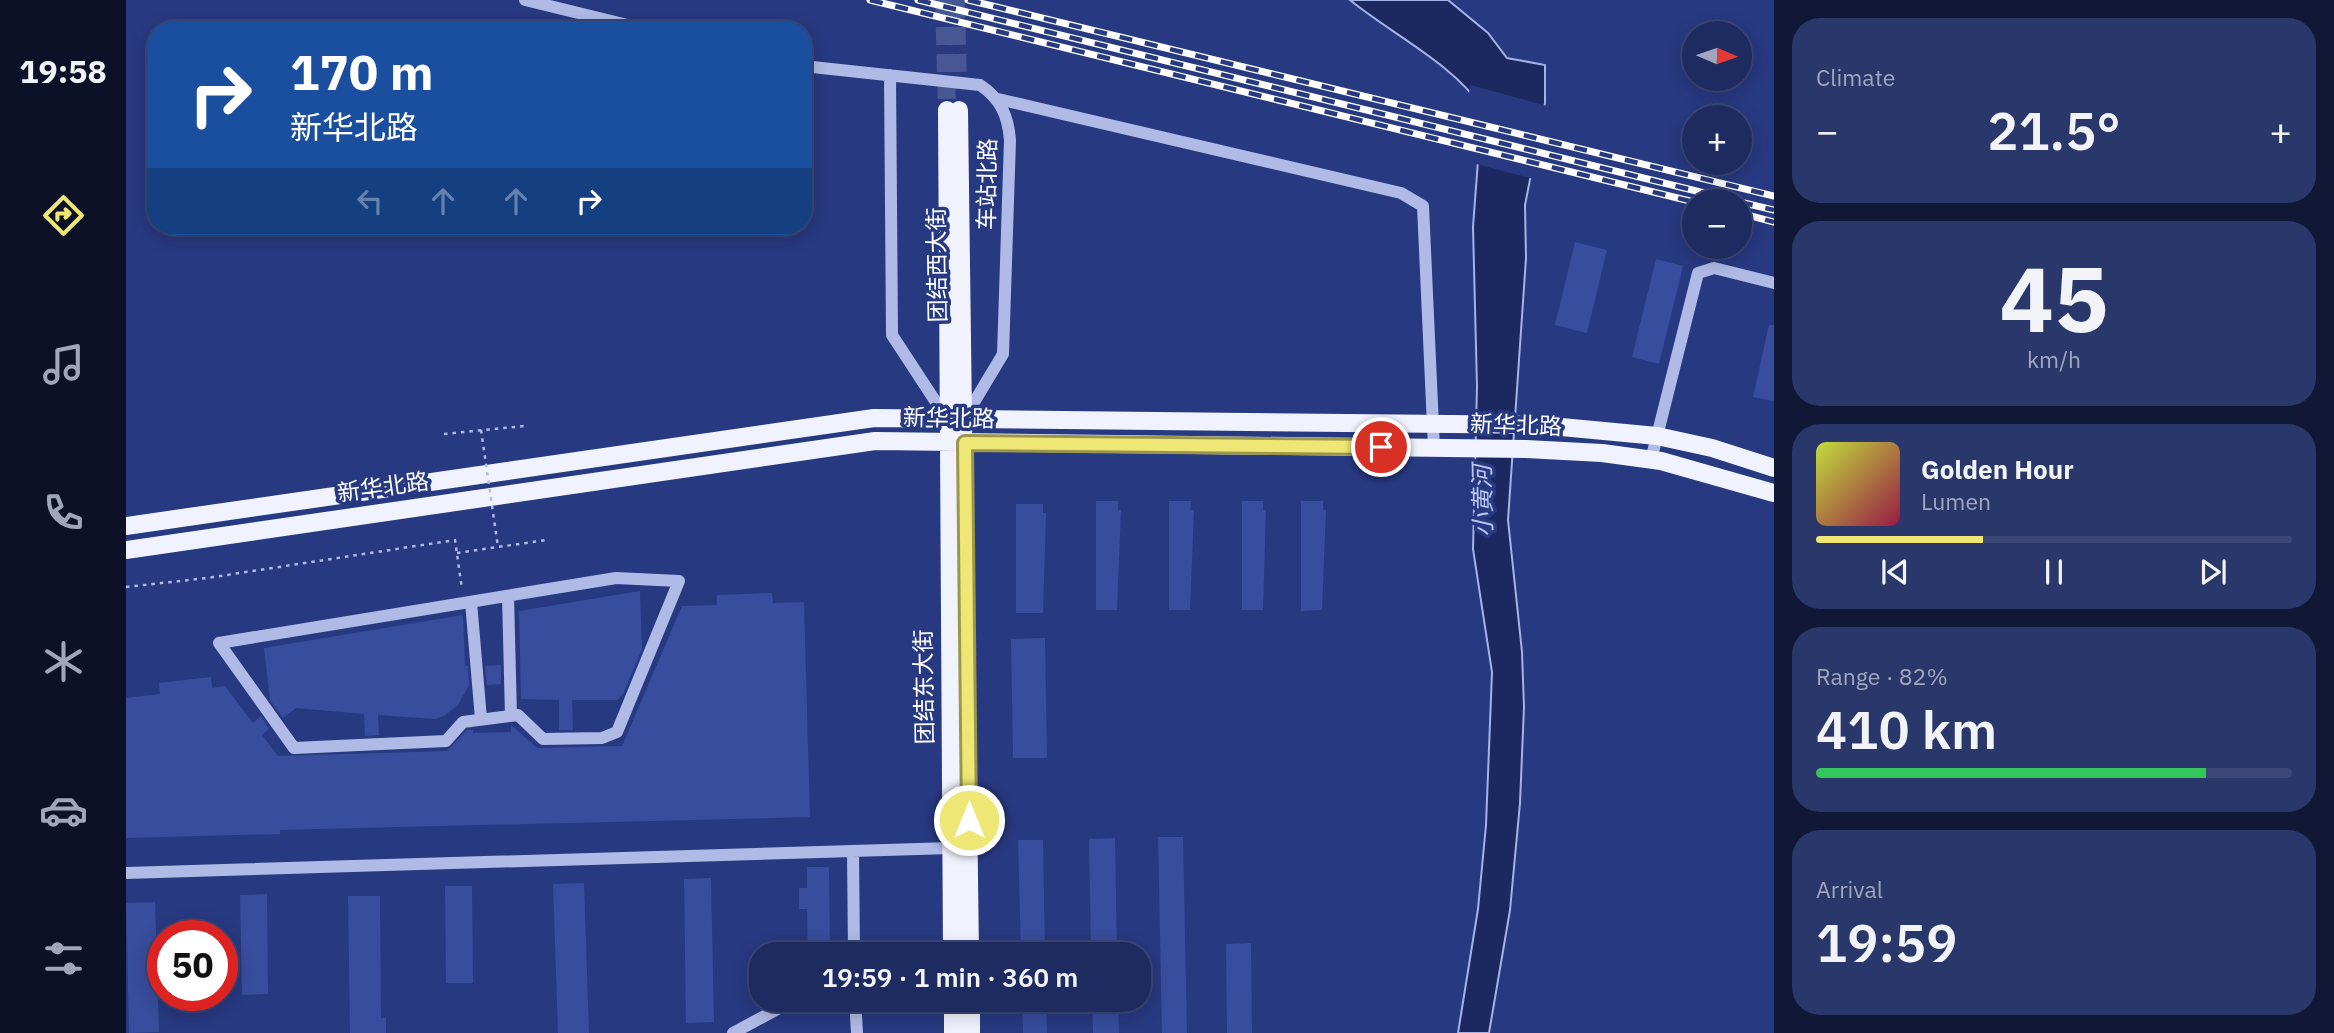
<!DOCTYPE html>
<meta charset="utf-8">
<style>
:root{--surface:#1d2b61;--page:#2a376a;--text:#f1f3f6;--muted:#a0a7bd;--line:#3b4776;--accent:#eee775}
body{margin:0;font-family:"IBM Plex Sans","Noto Sans SC",sans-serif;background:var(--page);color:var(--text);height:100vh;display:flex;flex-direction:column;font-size:26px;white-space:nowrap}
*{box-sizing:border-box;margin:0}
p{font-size:23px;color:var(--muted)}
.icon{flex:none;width:38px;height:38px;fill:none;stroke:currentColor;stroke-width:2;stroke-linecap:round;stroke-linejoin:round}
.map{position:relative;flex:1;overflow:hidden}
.details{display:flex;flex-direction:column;gap:18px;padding:18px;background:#101835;width:560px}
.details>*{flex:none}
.hud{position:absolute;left:21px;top:21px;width:665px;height:214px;border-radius:28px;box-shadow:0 4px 18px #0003,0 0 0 2px var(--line);background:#1a4fa0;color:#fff;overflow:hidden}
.needle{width:46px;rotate:92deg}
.fabs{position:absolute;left:1556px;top:21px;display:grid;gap:14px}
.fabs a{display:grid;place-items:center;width:70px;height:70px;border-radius:50%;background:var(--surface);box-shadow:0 4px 18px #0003,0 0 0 2px var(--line);font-size:35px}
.speed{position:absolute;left:21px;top:920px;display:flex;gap:14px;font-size:35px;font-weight:700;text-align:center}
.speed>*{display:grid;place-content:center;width:91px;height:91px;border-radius:50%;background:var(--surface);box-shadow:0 4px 18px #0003,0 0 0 2px var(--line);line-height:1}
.speed .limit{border:10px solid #d22;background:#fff;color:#111}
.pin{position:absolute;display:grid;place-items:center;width:60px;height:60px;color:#fff;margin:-30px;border:4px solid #fff;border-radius:50%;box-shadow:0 2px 7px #0007}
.me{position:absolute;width:77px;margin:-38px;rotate:0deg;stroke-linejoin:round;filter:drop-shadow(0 0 5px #0008)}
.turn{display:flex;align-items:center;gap:24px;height:147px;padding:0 28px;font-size:32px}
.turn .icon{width:91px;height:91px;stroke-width:2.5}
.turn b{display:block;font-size:49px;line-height:60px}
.lanes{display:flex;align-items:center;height:66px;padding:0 28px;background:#0003;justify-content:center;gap:35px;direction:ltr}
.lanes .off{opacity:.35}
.big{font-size:52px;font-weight:600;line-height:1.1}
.details .widget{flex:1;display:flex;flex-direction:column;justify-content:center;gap:10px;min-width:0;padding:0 24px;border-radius:28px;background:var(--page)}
.details .dial{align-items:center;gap:0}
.dial b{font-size:91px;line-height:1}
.song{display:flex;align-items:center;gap:21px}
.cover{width:84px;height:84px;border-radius:10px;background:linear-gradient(135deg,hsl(70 70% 55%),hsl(340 70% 35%))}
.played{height:7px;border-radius:4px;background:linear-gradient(90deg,var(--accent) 35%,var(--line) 35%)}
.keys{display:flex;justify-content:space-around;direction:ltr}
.heat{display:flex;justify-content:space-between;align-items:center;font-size:38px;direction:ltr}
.charge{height:10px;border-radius:5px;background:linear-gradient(90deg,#34c759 82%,var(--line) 0)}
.trip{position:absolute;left:623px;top:942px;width:402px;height:70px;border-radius:28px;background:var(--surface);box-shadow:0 4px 18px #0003,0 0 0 2px var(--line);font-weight:600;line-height:70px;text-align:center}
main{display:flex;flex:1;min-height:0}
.dock{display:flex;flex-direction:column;width:126px;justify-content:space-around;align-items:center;background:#0c1127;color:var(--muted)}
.dock .icon{width:49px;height:49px}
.dock .selected{color:var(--accent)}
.dock b{font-size:32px;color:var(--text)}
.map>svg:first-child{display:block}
.water{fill:#1c2961;stroke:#a3b3e6;stroke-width:2}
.pier{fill:#273981}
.building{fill:#384d9d}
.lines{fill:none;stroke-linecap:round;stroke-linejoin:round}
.major-tunnel{stroke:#475794;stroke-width:18;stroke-dasharray:18 9;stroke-linecap:butt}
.path{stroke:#afbbe6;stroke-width:2.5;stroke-dasharray:3.5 5;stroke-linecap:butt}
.minor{stroke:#afbbe6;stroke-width:12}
.major{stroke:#f0f2fd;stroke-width:18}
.rail-casing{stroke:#fff;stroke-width:7}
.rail{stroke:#273981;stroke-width:4.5;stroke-dasharray:13;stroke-linecap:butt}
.path-bridge{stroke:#afbbe6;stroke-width:2.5;stroke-dasharray:3.5 5;stroke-linecap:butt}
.route-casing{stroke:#9b964c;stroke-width:18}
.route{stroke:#eee775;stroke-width:12}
.labels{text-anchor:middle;stroke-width:7;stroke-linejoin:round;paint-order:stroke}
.street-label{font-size:23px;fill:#fff;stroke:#273981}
.water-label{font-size:24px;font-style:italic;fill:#bac6ee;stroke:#273981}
</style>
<main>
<nav class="dock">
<b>19:58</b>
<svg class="icon selected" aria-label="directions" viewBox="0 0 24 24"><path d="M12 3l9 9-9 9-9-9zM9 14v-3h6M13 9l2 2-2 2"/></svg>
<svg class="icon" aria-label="music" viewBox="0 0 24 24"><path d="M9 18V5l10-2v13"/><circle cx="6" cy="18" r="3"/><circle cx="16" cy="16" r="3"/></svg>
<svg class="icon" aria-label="phone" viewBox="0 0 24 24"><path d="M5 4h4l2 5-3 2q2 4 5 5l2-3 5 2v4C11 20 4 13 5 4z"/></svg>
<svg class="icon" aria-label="climate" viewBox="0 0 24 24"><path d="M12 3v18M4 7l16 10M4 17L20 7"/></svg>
<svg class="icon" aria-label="car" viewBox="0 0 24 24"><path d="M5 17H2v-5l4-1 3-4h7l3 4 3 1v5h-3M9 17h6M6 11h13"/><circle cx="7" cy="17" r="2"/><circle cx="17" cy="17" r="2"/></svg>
<svg class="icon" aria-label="filters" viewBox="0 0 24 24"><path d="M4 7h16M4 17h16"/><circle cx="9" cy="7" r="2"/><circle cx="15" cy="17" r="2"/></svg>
</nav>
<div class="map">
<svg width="1648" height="1033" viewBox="0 0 1648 1033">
<rect width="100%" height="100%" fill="#273981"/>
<path class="water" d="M1224,0H1322L1362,33L1381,58L1419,65V103L1399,205L1400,258L1382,520L1396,652L1398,707L1394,803L1384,910L1363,1033H1332L1352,909L1360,825L1366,672L1347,549L1351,387L1347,227L1356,108C1329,65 1264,33 1224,0Z"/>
<path class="pier" d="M1344,85L1421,106L1408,179L1347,163L1352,108L1343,94Z"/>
<path class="building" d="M1449,242L1481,250L1461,333L1429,325Z
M1530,259L1557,266L1533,364L1506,357Z
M1643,325H1648V401L1627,397Z
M970,501H992V510H995L991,610H970Z
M1043,501H1065L1064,510H1068L1064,610H1043Z
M1116,501H1137V510H1140L1137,610H1116Z
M1175,501H1197V510H1200L1196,610L1175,611Z
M890,504H917V513H920L917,613H890Z
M514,591L516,649L497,694L491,700H446L447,730H433V700L395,699L393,611Z
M646,593L647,603L678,602L684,817L154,830V834L0,838V698L34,694L33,683L85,677L86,688L99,686L127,723L135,716L143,729L136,735L152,756L321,751L341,730H347V733L385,732V725L411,748L496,746L556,606L591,605V595Z
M337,615L339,666H342L343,685L332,705L318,716L310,719L252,715L253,735L239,736L238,714L170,708L157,718L144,700L138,648Z
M919,638L921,758H887L885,639Z
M375,665V684L361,685L359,666Z
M1032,837H1057L1061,1033H1036Z
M989,838L991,954H965L963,839Z
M892,840H917L919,954H895Z
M681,867H703L704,954H682L681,909H673V888H681Z
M585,878L588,1022L560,1023L558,879Z
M458,883L463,1033H432L427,884Z
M319,886H346L347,983H320Z
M141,894L142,994L116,995L114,895Z
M222,896H254L255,1018H260V1033H224Z
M29,902L33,1032L3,1033L0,903Z
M1125,943L1126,1033H1101L1100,944Z
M896,999H920L921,1033H897Z
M966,999H992L993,1033H967Z"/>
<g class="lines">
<path class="major-tunnel" d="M818,0L821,110
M830,0L832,89"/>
<path class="path" d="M318,434L398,426
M331,553L420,540
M0,587L81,578L329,540L336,589"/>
<path class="minor" d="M399,0L522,30
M677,66L854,85C875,99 882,116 884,140L877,354L838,419
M764,75L766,335L821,419
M872,99L1275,193L1297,206L1308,448
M1525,460L1572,273L1588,268L1648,283
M490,578L553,581L491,732L476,738L417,739L392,715L337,722L320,741L168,748L93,643Z
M382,596L385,716
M345,602L355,719
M727,851L728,954
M0,873L825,848
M729,999L731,1033
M607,1033L670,999"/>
<path class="major" d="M821,110L826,954
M833,110L844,954
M0,526L748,418L1414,425L1531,436L1586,448L1648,468
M0,550L749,441L1400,449L1476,453L1535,461L1648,493
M827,999V1033
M845,999V1033"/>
<g class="rail-casing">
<path id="rail" d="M744,0L1568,202
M792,0L1611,201
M842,0L1648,196
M1614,202L1648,210
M1614,213L1648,222"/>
</g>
<use href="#rail" class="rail"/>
<path class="path-bridge" d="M355,430L372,547"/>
</g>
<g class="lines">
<g class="route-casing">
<path id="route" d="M843,820L839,443L1255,447"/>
</g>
<use href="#route" class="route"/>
</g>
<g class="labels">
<g class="street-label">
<text transform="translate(861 184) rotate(-89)" y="8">车站北路</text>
<text transform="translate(811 265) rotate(-91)" y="8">团结西大街</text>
<text transform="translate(823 418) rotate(1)" y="8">新华北路</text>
<text transform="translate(1390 425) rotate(2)" y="8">新华北路</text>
<text transform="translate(257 487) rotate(-8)" y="8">新华北路</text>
<text transform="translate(798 687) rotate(-91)" y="8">团结东大街</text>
</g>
<g class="water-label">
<text transform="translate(1357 501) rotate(-91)" y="8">小黄河</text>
</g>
</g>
</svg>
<div class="fabs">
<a><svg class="needle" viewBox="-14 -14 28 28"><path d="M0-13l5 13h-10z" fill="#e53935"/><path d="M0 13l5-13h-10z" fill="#a0a7bd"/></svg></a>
<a>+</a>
<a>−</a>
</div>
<div class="speed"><div class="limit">50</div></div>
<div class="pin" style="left:1255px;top:447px;background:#d93025"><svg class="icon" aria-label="arrive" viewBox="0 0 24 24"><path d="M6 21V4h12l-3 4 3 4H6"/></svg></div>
<svg class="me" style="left:843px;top:820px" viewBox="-20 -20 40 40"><circle r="17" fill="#eee775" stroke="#fff" stroke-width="3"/><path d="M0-11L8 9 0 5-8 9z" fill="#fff"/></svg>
<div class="trip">19:59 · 1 min · 360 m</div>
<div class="hud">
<div class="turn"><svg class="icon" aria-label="right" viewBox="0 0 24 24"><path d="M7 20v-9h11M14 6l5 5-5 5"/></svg><div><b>170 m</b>新华北路</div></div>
<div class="lanes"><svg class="icon off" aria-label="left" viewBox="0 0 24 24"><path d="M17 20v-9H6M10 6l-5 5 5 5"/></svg><svg class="icon off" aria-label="ahead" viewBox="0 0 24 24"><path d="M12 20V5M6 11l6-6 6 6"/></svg><svg class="icon off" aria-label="ahead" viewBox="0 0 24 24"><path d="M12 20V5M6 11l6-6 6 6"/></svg><svg class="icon" aria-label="right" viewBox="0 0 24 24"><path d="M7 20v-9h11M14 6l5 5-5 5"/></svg></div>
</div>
</div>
<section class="details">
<div class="widget"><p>Climate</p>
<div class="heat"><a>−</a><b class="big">21.5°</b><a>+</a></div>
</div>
<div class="widget dial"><b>45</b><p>km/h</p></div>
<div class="widget">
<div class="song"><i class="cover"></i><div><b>Golden Hour</b><p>Lumen</p></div></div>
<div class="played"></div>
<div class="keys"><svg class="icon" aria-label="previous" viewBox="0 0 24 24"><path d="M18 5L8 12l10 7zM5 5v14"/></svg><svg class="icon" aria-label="pause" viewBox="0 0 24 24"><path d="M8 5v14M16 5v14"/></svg><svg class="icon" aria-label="next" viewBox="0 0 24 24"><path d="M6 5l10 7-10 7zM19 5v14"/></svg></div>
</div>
<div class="widget"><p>Range · 82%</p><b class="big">410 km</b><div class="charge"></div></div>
<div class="widget"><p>Arrival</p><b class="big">19:59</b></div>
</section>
</main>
